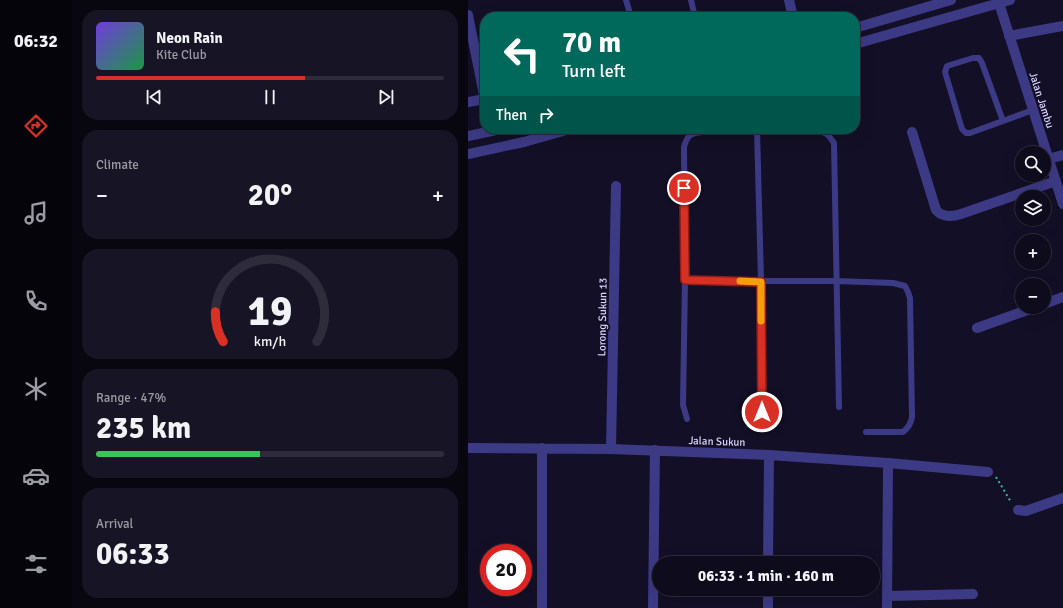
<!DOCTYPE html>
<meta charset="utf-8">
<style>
:root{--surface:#0e0b1c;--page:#171425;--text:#f1f3f6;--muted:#9b9ba3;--line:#2e2b3b;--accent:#d93025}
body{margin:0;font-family:Signika,sans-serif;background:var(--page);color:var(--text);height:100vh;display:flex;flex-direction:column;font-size:15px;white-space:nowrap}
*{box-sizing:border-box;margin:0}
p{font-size:13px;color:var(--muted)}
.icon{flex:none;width:22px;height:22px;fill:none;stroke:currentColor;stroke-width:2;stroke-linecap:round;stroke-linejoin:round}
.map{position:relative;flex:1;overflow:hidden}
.details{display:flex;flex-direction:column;gap:10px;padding:10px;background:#08060f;width:396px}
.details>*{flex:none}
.guide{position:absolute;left:12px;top:12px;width:380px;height:122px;border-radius:16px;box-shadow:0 4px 16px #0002,0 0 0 1px var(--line);background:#00695c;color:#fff;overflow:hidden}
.controls{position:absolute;left:547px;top:146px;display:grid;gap:8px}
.controls a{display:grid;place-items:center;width:36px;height:36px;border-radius:50%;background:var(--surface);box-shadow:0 4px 16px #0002,0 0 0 1px var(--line);font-size:20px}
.speed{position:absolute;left:12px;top:544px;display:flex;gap:8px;font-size:20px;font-weight:700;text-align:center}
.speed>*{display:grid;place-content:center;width:52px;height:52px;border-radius:50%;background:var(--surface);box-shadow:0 4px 16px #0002,0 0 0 1px var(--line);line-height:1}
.speed .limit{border:6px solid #d22;background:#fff;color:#111}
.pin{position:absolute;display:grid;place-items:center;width:34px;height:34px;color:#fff;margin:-17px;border:2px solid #fff;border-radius:50%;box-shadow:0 1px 4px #0007}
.me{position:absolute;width:44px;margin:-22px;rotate:0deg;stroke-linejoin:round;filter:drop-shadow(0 0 3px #0008)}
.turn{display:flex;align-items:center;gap:14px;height:84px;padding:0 16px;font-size:18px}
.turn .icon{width:52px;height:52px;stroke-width:2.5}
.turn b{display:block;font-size:28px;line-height:34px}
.then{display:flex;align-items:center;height:38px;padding:0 16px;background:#0003;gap:8px;font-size:15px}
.big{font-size:30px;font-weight:700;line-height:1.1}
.details .widget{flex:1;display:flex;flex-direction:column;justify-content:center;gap:6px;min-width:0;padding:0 14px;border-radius:16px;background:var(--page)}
.details .dial{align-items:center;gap:0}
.dial svg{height:104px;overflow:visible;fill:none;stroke:var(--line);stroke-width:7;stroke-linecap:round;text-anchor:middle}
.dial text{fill:var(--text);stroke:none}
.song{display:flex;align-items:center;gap:12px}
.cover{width:48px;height:48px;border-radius:6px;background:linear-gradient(135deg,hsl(260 70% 55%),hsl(140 70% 35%))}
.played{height:4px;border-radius:2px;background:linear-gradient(90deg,var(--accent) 60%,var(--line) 60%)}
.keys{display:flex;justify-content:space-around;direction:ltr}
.heat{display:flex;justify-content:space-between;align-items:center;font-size:22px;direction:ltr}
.charge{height:6px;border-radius:3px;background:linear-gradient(90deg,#34c759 47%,var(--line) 0)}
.trip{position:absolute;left:184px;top:556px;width:228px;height:40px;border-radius:20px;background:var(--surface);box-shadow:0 4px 16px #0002,0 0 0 1px var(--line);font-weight:700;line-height:40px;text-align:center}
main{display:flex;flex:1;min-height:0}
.dock{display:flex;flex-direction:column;width:72px;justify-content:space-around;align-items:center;background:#06040b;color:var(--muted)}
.dock .icon{width:28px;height:28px}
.dock .current{color:var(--accent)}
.dock b{font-size:18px;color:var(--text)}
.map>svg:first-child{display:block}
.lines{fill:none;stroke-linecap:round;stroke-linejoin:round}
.path{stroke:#2fb8b0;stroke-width:2;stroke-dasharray:2 3;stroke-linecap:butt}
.service{stroke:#3d3a85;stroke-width:6}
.minor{stroke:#3d3a85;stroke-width:10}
.tertiary{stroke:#3d3a85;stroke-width:10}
.route-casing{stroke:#8d1f18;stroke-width:10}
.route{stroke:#d93025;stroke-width:7}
.slow{stroke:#f59e0b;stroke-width:7}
.labels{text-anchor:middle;stroke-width:4;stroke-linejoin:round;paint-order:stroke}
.street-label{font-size:11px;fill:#d9d4ff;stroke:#130f26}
</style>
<main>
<nav class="dock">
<b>06:32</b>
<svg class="icon current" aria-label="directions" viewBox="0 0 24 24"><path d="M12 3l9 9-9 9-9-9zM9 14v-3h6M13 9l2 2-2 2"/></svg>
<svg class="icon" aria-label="music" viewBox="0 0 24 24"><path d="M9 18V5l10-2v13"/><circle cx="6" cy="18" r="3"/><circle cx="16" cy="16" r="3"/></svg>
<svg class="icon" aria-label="phone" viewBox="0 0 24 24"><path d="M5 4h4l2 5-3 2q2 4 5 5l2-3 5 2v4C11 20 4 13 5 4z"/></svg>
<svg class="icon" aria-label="climate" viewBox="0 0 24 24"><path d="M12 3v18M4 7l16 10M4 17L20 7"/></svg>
<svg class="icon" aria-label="car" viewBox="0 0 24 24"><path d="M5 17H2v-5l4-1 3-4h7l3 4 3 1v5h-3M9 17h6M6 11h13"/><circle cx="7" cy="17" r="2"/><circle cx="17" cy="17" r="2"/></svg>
<svg class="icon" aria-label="filters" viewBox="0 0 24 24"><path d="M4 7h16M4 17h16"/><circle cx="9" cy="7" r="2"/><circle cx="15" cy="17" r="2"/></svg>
</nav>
<section class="details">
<div class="widget">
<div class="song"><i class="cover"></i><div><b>Neon Rain</b><p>Kite Club</p></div></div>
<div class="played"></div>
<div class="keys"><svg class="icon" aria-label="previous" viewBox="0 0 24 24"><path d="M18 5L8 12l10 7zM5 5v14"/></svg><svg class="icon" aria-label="pause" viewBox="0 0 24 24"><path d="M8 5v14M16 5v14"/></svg><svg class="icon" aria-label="next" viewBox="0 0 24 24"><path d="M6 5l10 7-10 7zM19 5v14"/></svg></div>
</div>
<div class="widget"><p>Climate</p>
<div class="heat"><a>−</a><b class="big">20°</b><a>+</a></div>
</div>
<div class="widget dial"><svg viewBox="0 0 100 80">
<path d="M14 69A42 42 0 1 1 86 69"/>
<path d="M14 69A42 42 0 0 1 8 46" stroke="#d93025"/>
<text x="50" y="56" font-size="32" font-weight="700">19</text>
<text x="50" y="72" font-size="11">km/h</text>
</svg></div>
<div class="widget"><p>Range · 47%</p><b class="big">235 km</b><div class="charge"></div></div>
<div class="widget"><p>Arrival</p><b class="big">06:33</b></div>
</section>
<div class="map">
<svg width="595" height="608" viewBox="0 0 595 608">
<rect width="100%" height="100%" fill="#130f26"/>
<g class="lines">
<path class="path" d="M528,477L543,502"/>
<path class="service" d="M158,0L163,17
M223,0L227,17
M535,121L514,63L511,58H505L479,66L477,72L494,129L498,133H502L565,110
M289,129L293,281L294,412
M217,280L293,281H368L425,283L437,286L440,292L442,298L444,417C443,424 440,428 435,432H398
M219,419L215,405L217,280L216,147C219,136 222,133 234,132L350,131C359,132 361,136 366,143L371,407"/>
<path class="minor" d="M321,0L325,17
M531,3L595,204
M0,15L17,100
M541,36L595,26
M0,102L17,99
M444,132L468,210C475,218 484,217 493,214L588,181
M580,159L595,155
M576,304L595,297
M509,328L568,307
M0,448L143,449L301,455L420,463L520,472
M143,449L148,186
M550,510L558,511L595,498
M300,563L301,455
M419,596L505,594
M74,608V448
M185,608L187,450
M300,608V589
M419,608L420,463"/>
<path class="tertiary" d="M387,28L483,0
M387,44L542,0
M0,136L33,129
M0,154L56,142L102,129"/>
</g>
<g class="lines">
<g class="route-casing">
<path id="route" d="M216,188L217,280L293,282L294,412"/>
</g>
<use href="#route" class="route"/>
<path class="slow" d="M272,281L293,282V321"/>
</g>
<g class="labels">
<g class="street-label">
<text transform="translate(574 100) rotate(72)" y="4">Jalan Jambu</text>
<text transform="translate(134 317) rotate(-89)" y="4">Lorong Sukun 13</text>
<text transform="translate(249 441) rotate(2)" y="4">Jalan Sukun</text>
</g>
</g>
</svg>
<div class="controls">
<a><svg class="icon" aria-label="search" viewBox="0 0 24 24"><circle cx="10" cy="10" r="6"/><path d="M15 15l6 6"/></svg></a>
<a><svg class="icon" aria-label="layers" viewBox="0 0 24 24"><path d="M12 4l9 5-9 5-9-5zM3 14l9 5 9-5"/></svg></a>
<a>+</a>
<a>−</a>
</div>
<div class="speed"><div class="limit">20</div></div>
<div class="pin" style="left:216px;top:188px;background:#d93025"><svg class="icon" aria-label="arrive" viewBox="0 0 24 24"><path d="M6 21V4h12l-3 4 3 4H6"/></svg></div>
<svg class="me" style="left:294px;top:412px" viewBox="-20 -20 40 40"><circle r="17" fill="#d93025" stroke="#fff" stroke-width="3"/><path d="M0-11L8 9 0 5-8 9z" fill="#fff"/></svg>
<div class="trip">06:33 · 1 min · 160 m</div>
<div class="guide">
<div class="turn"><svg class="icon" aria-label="left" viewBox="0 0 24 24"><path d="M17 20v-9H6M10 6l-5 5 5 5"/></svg><div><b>70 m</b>Turn left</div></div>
<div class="then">Then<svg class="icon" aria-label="right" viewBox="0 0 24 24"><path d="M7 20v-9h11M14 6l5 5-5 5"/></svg></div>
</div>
</div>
</main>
